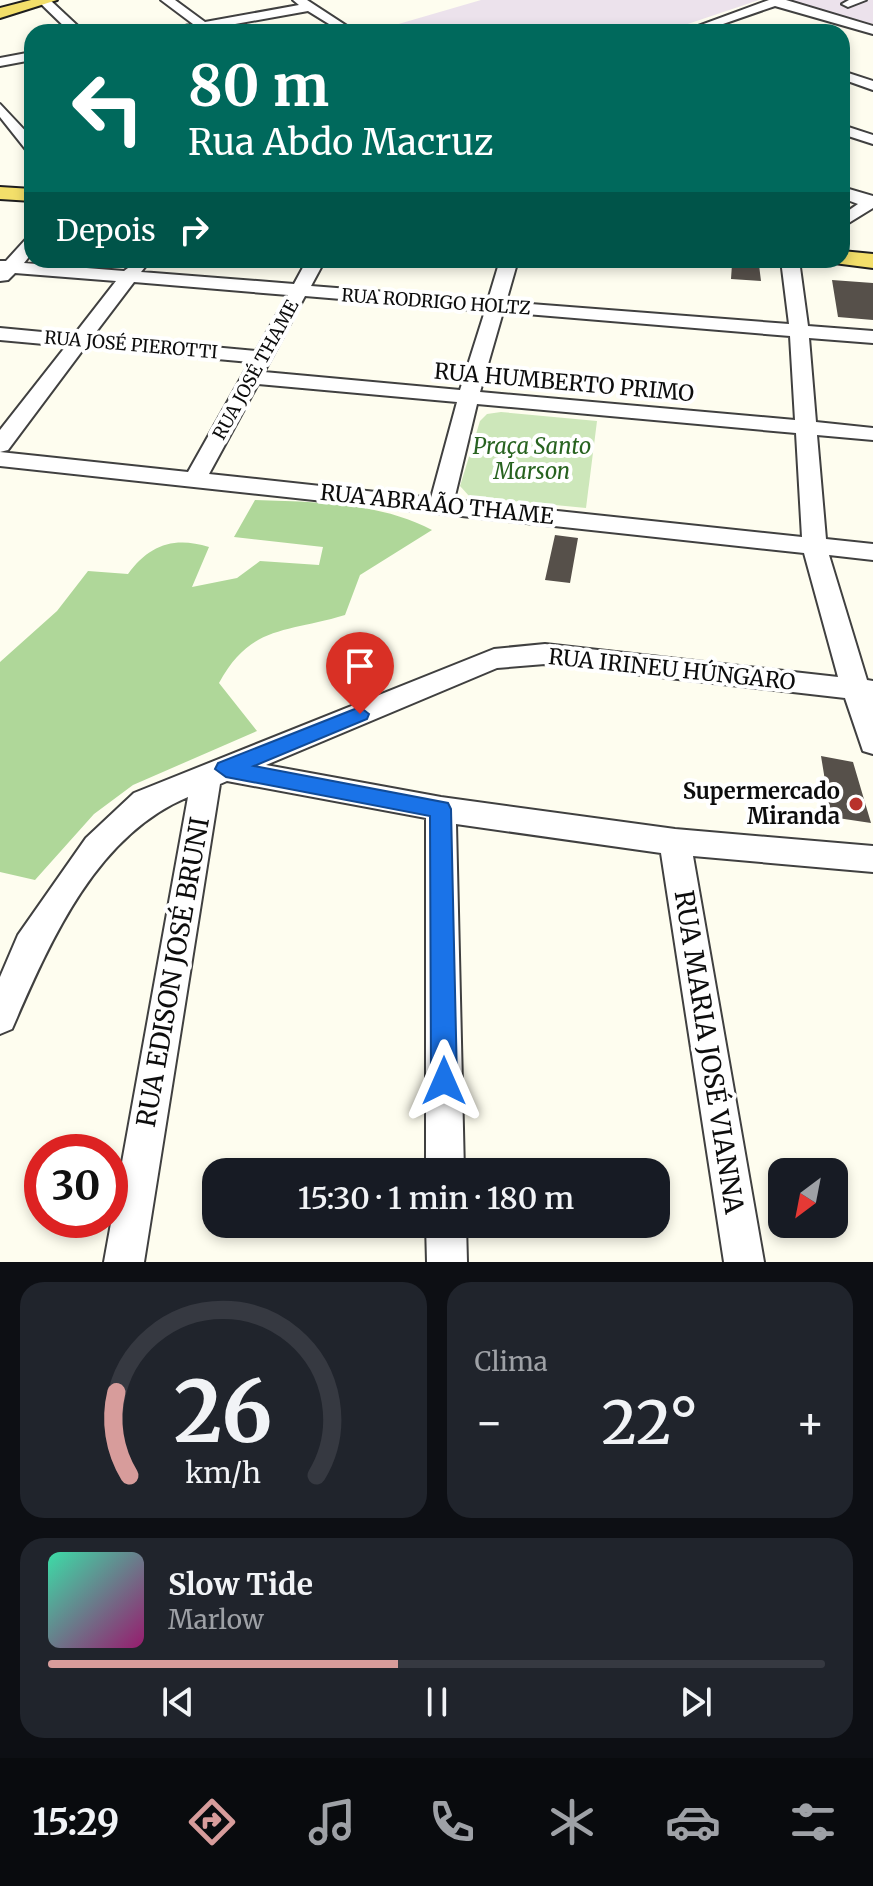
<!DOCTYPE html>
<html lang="pt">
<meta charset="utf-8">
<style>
:root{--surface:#171b24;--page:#20242c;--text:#f1f3f6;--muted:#9ea1a6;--line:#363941;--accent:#d79c9b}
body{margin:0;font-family:Merriweather,serif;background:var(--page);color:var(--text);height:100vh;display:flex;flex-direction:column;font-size:30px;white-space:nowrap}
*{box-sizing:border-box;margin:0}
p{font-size:26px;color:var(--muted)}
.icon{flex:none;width:44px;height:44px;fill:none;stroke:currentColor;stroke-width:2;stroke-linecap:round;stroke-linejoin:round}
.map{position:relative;height:1262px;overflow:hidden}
.sheet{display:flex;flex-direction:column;gap:20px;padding:20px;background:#0d0f14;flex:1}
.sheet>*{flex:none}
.hud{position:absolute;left:24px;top:24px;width:826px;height:244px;border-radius:24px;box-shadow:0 4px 12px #0003;background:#00695c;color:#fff;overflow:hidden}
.needle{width:52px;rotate:212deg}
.buttons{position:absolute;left:768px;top:1158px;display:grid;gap:16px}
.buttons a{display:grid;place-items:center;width:80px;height:80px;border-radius:16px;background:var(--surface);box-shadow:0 4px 12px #0003;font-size:40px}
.speed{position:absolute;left:24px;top:1134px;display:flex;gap:16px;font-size:40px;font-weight:700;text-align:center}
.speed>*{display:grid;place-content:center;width:104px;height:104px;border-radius:50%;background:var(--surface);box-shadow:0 4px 12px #0003;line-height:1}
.speed .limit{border:12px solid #d22;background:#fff;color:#111}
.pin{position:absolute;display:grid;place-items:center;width:68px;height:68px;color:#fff;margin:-82px -34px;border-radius:50% 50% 50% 0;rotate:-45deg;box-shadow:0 0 8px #0007}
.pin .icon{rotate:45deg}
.me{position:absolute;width:88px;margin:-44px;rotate:0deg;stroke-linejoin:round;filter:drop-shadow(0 0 6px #0008)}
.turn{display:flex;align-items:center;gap:28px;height:168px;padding:0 32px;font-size:36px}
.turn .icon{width:104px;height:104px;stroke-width:2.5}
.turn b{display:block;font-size:56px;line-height:68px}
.then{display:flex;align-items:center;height:76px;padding:0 32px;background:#0003;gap:16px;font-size:30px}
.big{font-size:60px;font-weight:600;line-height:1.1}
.sheet .card{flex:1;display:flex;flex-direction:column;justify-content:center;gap:12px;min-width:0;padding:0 28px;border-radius:24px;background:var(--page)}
.sheet .dial{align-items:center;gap:0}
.dial svg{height:208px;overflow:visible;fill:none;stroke:var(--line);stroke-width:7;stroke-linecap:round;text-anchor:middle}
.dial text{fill:var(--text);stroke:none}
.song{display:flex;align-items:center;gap:24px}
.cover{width:96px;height:96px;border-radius:12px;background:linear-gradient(135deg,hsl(160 70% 55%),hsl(320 70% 35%))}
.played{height:8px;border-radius:4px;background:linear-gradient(90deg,var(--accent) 45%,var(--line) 45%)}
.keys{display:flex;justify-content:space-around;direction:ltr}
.heat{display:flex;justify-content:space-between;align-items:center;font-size:44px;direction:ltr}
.sheet .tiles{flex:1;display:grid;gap:20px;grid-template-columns:1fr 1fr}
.card:last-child{grid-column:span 2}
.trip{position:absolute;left:202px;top:1158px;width:468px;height:80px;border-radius:24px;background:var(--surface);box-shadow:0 4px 12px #0003;font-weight:600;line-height:80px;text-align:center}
.tab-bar{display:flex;height:128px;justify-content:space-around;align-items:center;background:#090b0e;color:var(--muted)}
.tab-bar .icon{width:56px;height:56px}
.tab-bar .current{color:var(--accent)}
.tab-bar b{font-size:36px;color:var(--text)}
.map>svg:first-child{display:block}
.industrial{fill:#ece2ec}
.green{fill:#cde7ba}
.forest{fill:#afd799}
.building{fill:#56504a}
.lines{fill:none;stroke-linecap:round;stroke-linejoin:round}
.minor-casing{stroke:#404040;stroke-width:4}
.major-casing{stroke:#1e1e1e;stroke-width:4}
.minor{fill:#fff;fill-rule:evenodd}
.major{fill:#f3df6a;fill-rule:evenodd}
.route{fill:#1a73e8;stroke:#114b97;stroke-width:2}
.poi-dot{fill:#b8322b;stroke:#fff;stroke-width:3}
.labels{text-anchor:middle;stroke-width:8;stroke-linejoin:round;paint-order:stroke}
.far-street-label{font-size:18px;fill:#0d0d0d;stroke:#fff}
.street-label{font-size:22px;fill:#0d0d0d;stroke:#fff}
.park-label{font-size:22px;font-style:italic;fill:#286320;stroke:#fff}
.poi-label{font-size:22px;font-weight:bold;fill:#0d0d0d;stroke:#fff;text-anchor:end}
.near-street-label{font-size:26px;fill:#0d0d0d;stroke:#fff}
</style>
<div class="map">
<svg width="873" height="1262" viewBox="0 0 873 1262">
<rect width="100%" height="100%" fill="#fefdef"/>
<path class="industrial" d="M481,0H759L664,32H371Z
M790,0H873V24L794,2Z"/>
<path class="green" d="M501,412L597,421L586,508L470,497L460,486L480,421L487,414Z"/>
<path class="forest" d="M255,500C314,502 379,502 432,530L360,575L345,615C287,633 251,624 219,683L257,731L133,785L94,814L35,880L0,872V662L57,611L88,571L128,574C149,545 174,536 209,547L192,587L237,578L260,561L319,565L323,547L234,537Z"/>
<path class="building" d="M739,261L759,265L761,281L731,279L732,264Z
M832,280L873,283V320L838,317Z
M555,535L578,538L570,583L545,580Z
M821,756L853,762L871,823L831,817Z"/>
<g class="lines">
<g class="minor-casing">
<path id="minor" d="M50,0L81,29L83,32H70L38,1Z
M161,0H175L205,22L299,5L293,0H307L356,32H342L308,11L213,28L215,32H163L193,24Z
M769,0H786L873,26V34L775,6L700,32H682Z
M866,0L848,7L842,4L849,0Z
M32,52V60L0,66V58Z
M842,71L873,81V90L842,79Z
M0,104L32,138V152L27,151L0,117Z
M842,125L873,135V144L842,134Z
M842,187L873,196V208L842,227V215L858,204L842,198Z
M32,238V253L24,263L124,271L136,262L145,267L141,272L294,284L307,260H325L311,286L488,300L500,260H518L506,302L789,324L781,260H799L808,326L873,331V343L809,338L816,422L873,428V440L817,435L826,539L873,544V560L829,555L867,680L873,681V754L863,751L845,698L545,664L497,668L266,765L441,797L675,829L873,846V872L693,856L764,1262H724L661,853L456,824L464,1172H426V818L227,781L220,784L144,1262H104L188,797C95,836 50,942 12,1029L0,1034V977L18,935L86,838L134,793L494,649L545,644L838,677L804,553L0,466V452L188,472L250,362L85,347L8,450L0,452V430L66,346L0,340V328L74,335L116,281L15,273L8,280L0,281V261H6L26,239ZM134,282L288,295L256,351L93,336ZM305,296L485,311L460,390L264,372ZM503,312L790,336L795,420L480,392ZM258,384L457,402L431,498L209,474ZM477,404L796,433L802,537L454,500Z
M426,1224H466L467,1262H427Z"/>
</g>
<g class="major-casing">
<path id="major" d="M31,0H57L0,18V8Z
M0,187L32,189V201L0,199Z
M842,251L873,254V268L834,263L832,260H842Z"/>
</g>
<use href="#minor" class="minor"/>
<use href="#major" class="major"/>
</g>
<path class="route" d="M360,707L369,714L367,719L254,766L448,803L451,809L457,1081L453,1090L444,1094L435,1090L431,1081L430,816L226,777L215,769L218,763Z"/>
<circle class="poi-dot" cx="856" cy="804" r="8"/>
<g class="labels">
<g class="far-street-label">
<text transform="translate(436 302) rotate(4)" y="6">RUA RODRIGO HOLTZ</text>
<text transform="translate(131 345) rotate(5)" y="6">RUA JOSÉ PIEROTTI</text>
<text transform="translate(256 370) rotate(-61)" y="6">RUA JOSÉ THAME</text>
</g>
<g class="street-label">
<text transform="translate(564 382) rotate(5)" y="8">RUA HUMBERTO PRIMO</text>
<text transform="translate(437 504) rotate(6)" y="8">RUA ABRAÃO THAME</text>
<text transform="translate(672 669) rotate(6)" y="8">RUA IRINEU HÚNGARO</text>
</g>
<g class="park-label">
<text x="532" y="454">Praça Santo<tspan x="532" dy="25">Marson</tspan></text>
</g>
<g class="poi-label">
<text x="840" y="799">Supermercado<tspan x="840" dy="25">Miranda</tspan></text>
</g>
<g class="near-street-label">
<text transform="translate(173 972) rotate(-80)" y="9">RUA EDISON JOSÉ BRUNI</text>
<text transform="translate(709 1052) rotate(81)" y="9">RUA MARIA JOSÉ VIANNA</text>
</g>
</g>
</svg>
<div class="buttons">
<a><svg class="needle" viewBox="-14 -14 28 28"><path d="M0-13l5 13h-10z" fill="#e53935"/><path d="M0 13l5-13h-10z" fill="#9ea1a6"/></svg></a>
</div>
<div class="speed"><div class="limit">30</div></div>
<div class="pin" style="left:360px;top:714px;background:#d93025"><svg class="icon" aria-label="arrive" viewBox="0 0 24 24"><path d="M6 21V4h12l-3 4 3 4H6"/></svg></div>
<svg class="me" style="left:444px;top:1081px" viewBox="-20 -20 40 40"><path d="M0-17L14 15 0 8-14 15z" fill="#1a73e8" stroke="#fff" stroke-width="4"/></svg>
<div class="trip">15:30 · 1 min · 180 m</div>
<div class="hud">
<div class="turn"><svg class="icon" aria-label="left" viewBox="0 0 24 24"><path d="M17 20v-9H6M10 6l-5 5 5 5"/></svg><div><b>80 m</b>Rua Abdo Macruz</div></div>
<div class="then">Depois<svg class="icon" aria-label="right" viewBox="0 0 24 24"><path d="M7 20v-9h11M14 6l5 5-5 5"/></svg></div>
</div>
</div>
<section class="sheet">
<div class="tiles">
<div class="card dial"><svg viewBox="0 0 100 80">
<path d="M14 69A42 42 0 1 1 86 69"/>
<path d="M14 69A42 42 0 0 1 9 37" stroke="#d79c9b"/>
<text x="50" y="56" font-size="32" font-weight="700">26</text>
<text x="50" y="72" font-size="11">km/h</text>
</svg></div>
<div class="card"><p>Clima</p>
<div class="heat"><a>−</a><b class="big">22°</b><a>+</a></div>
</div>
<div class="card">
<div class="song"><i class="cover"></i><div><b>Slow Tide</b><p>Marlow</p></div></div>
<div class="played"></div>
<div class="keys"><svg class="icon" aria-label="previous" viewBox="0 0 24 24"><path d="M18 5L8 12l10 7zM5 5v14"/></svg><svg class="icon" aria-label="pause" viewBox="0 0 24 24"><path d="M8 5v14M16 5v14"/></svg><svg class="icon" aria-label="next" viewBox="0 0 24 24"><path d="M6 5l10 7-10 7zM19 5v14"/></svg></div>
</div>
</div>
</section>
<nav class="tab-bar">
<b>15:29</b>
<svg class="icon current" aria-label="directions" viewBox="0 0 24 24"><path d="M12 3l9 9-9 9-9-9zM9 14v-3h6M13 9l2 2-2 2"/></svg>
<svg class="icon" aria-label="music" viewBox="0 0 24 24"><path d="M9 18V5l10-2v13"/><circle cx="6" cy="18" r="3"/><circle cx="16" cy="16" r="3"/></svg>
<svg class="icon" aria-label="phone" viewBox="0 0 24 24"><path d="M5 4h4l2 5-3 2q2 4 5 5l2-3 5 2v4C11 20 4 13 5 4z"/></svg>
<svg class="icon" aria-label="climate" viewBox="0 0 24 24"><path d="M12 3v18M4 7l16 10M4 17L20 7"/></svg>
<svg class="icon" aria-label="car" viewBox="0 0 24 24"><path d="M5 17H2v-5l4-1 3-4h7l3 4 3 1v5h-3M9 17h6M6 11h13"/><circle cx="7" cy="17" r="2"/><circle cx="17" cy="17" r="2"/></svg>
<svg class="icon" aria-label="filters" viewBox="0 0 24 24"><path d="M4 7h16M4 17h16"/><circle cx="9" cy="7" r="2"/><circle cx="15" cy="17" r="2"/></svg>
</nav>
